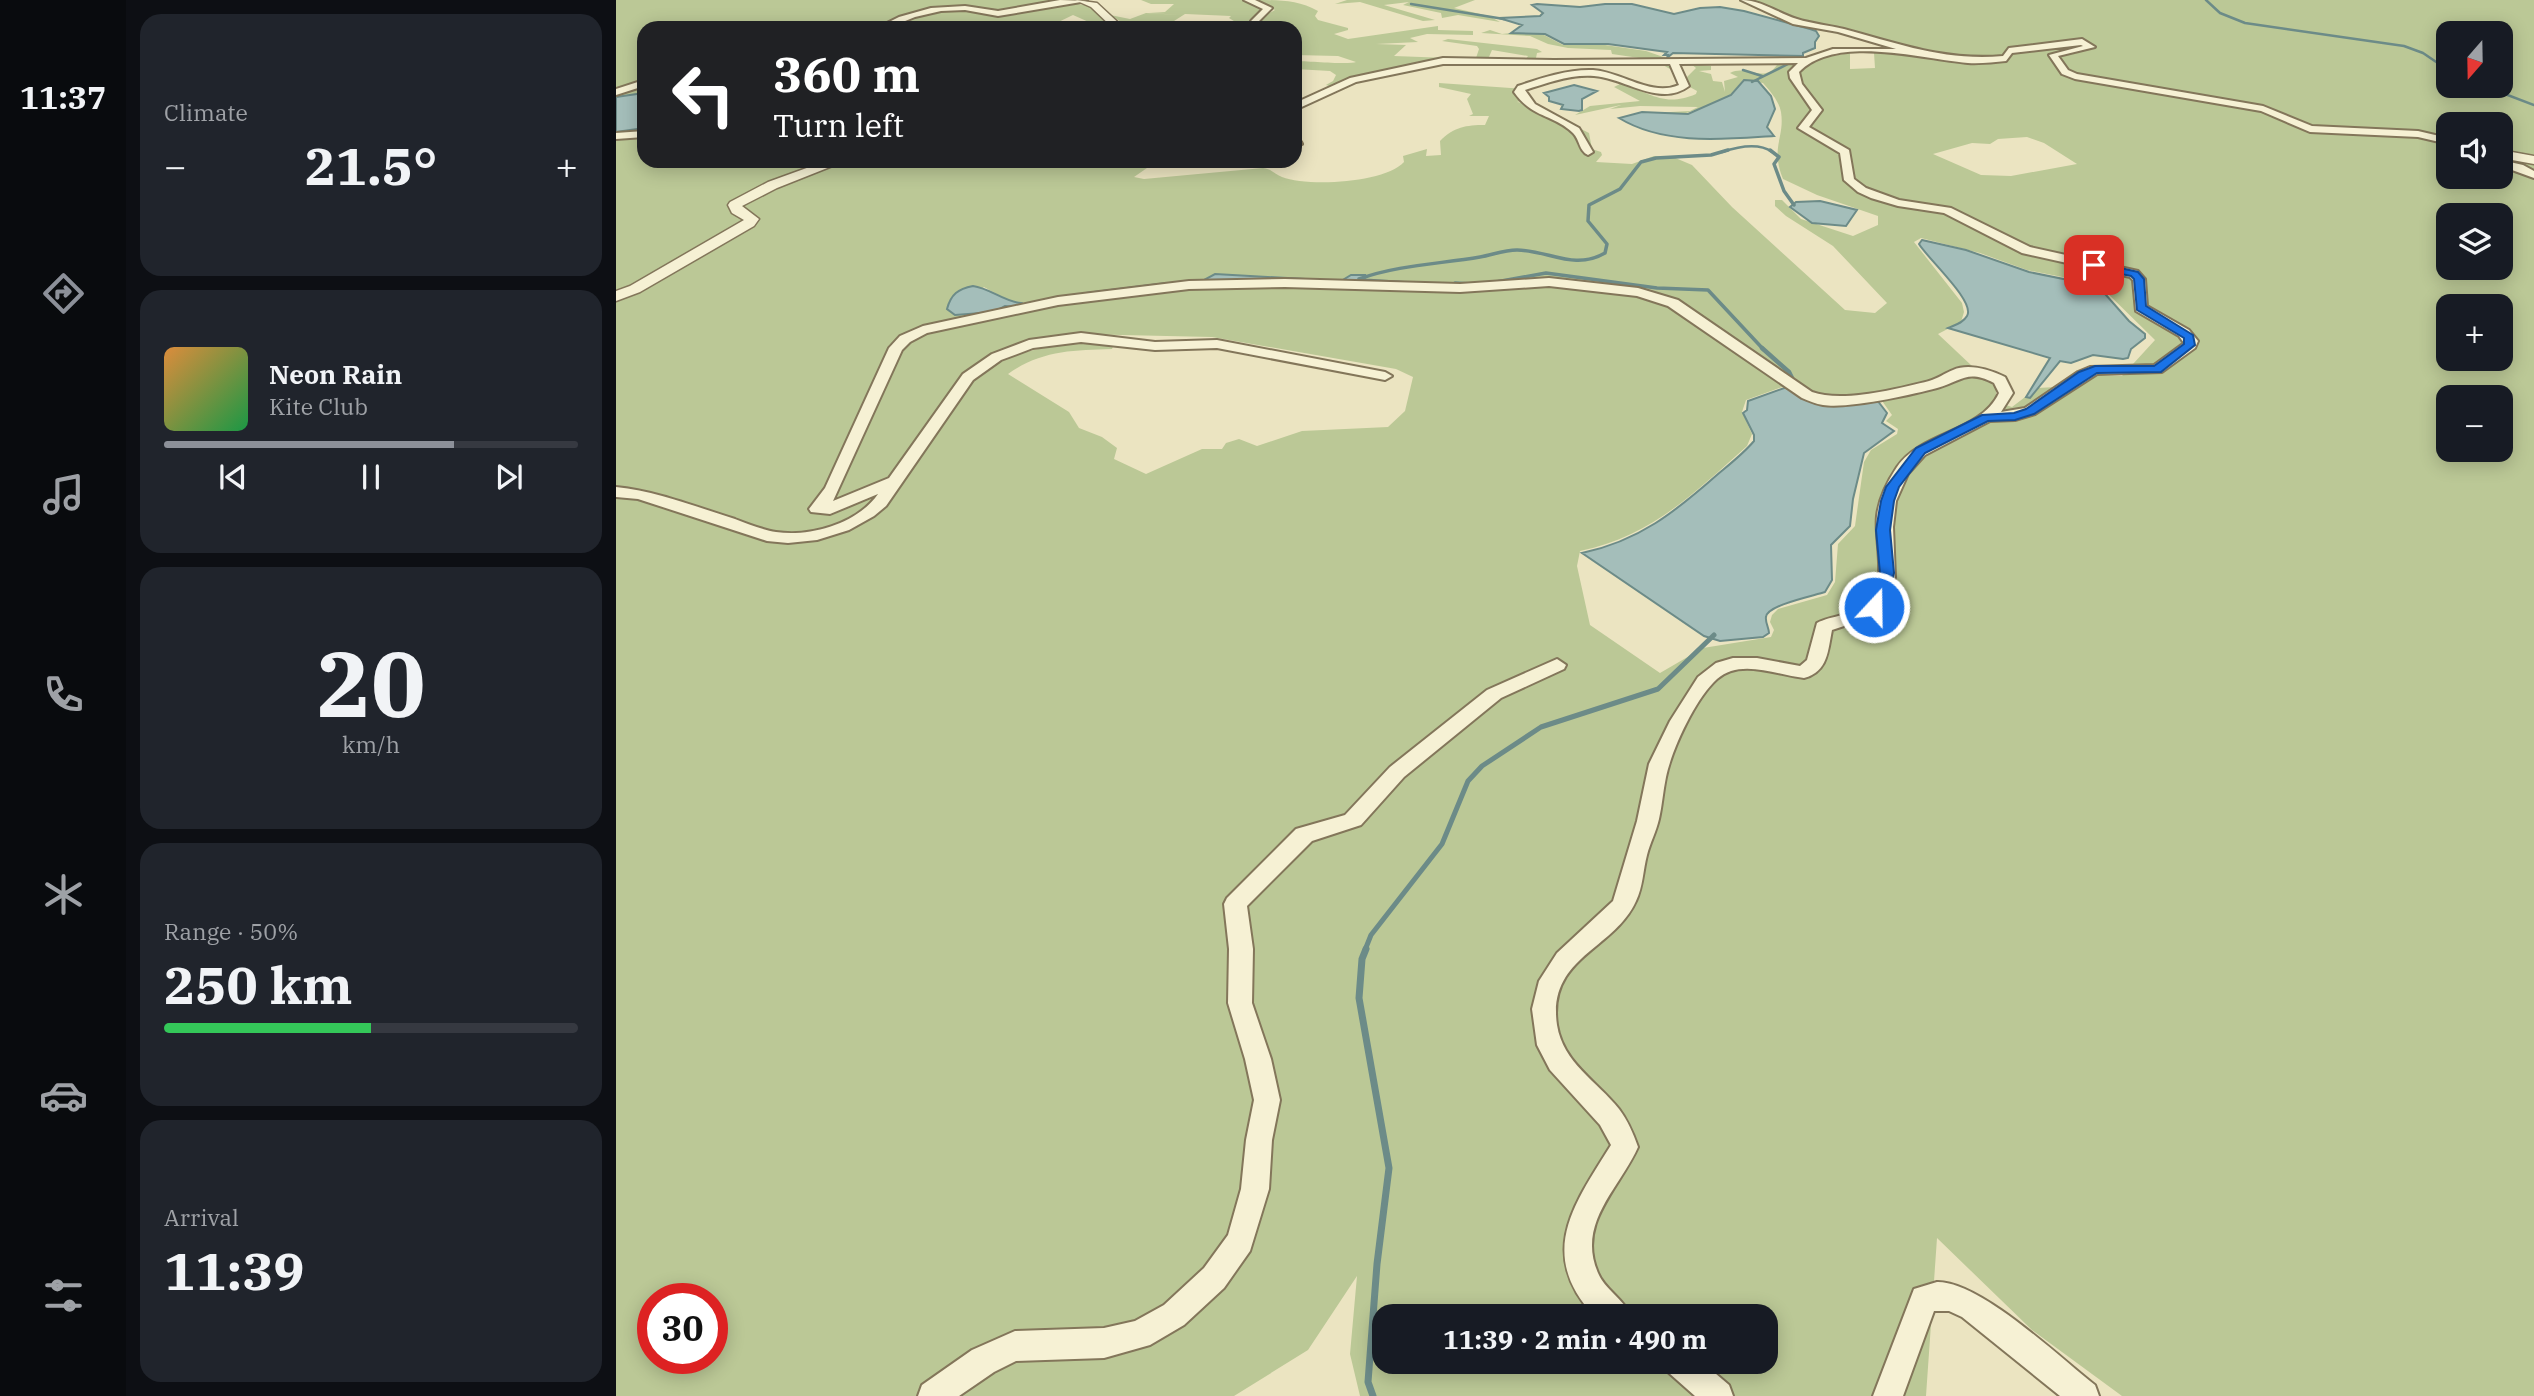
<!DOCTYPE html>
<meta charset="utf-8">
<style>
:root{--surface:#171b24;--page:#20242c;--text:#f1f3f6;--muted:#9ea1a6;--line:#363941;--accent:#8c9099}
body{margin:0;font-family:"IBM Plex Serif",serif;background:var(--page);color:var(--text);height:100vh;display:flex;flex-direction:column;font-size:26px;white-space:nowrap}
*{box-sizing:border-box;margin:0}
p{font-size:23px;color:var(--muted)}
.icon{flex:none;width:38px;height:38px;fill:none;stroke:currentColor;stroke-width:2;stroke-linecap:round;stroke-linejoin:round}
.map{position:relative;flex:1;overflow:hidden}
.side{display:flex;flex-direction:column;gap:14px;padding:14px;background:#0d0f14;width:490px}
.side>*{flex:none}
.hud{position:absolute;left:21px;top:21px;width:665px;height:147px;border-radius:21px;box-shadow:0 4px 18px #0003;background:#202124;color:#fff;overflow:hidden}
.needle{width:46px;rotate:200deg}
.fabs{position:absolute;left:1820px;top:21px;display:grid;gap:14px}
.fabs a{display:grid;place-items:center;width:77px;height:77px;border-radius:14px;background:var(--surface);box-shadow:0 4px 18px #0003;font-size:35px}
.speed{position:absolute;left:21px;top:1283px;display:flex;gap:14px;font-size:35px;font-weight:700;text-align:center}
.speed>*{display:grid;place-content:center;width:91px;height:91px;border-radius:50%;background:var(--surface);box-shadow:0 4px 18px #0003;line-height:1}
.speed .limit{border:10px solid #d22;background:#fff;color:#111}
.pin{position:absolute;display:grid;place-items:center;width:60px;height:60px;color:#fff;margin:-30px;border-radius:14px;box-shadow:0 4px 10px #0006}
.me{position:absolute;width:77px;margin:-38px;rotate:21deg;stroke-linejoin:round;filter:drop-shadow(0 0 5px #0008)}
.turn{display:flex;align-items:center;gap:24px;height:147px;padding:0 21px;font-size:32px}
.turn .icon{width:91px;height:91px;stroke-width:2.5}
.turn b{display:block;font-size:49px;line-height:60px}
.big{font-size:52px;font-weight:700;line-height:1.1}
.side .tile{flex:1;display:flex;flex-direction:column;justify-content:center;gap:10px;min-width:0;padding:0 24px;border-radius:21px;background:var(--page)}
.side .dial{align-items:center;gap:0}
.dial b{font-size:91px;line-height:1}
.song{display:flex;align-items:center;gap:21px}
.cover{width:84px;height:84px;border-radius:10px;background:linear-gradient(135deg,hsl(30 70% 55%),hsl(140 70% 35%))}
.played{height:7px;border-radius:4px;background:linear-gradient(90deg,var(--accent) 70%,var(--line) 70%)}
.keys{display:flex;justify-content:space-around;direction:ltr}
.heat{display:flex;justify-content:space-between;align-items:center;font-size:38px;direction:ltr}
.charge{height:10px;border-radius:5px;background:linear-gradient(90deg,#34c759 50%,var(--line) 0)}
.trip{position:absolute;left:756px;top:1304px;width:406px;height:70px;border-radius:21px;background:var(--surface);box-shadow:0 4px 18px #0003;font-weight:700;line-height:70px;text-align:center}
main{display:flex;flex:1;min-height:0}
.dock{display:flex;flex-direction:column;width:126px;justify-content:space-around;align-items:center;background:#090b0e;color:var(--muted)}
.dock .icon{width:49px;height:49px}
.dock .on{color:var(--accent)}
.dock b{font-size:32px;color:var(--text)}
.map>svg:first-child{display:block}
.green{fill:#bbc896;fill-rule:evenodd}
.water{fill:#a4beba;stroke:#6c8b88;stroke-width:2}
.lines{fill:none;stroke-linecap:round;stroke-linejoin:round}
.stream-far4{stroke:#6c8b88;stroke-width:2.5}
.stream-far3{stroke:#6c8b88;stroke-width:3.5}
.stream-far2{stroke:#6c8b88;stroke-width:4.5}
.stream-far1{stroke:#6c8b88;stroke-width:5}
.stream{stroke:#6c8b88;stroke-width:7}
.minor-casing{stroke:#83765a;stroke-width:4}
.tertiary-casing{stroke:#83765a;stroke-width:3}
.minor{fill:#f6f1d4;fill-rule:evenodd}
.tertiary{fill:#f6f1d4;fill-rule:evenodd}
.route{fill:#1a73e8;stroke:#114b97;stroke-width:2}
</style>
<main>
<nav class="dock">
<b>11:37</b>
<svg class="icon on" aria-label="directions" viewBox="0 0 24 24"><path d="M12 3l9 9-9 9-9-9zM9 14v-3h6M13 9l2 2-2 2"/></svg>
<svg class="icon" aria-label="music" viewBox="0 0 24 24"><path d="M9 18V5l10-2v13"/><circle cx="6" cy="18" r="3"/><circle cx="16" cy="16" r="3"/></svg>
<svg class="icon" aria-label="phone" viewBox="0 0 24 24"><path d="M5 4h4l2 5-3 2q2 4 5 5l2-3 5 2v4C11 20 4 13 5 4z"/></svg>
<svg class="icon" aria-label="climate" viewBox="0 0 24 24"><path d="M12 3v18M4 7l16 10M4 17L20 7"/></svg>
<svg class="icon" aria-label="car" viewBox="0 0 24 24"><path d="M5 17H2v-5l4-1 3-4h7l3 4 3 1v5h-3M9 17h6M6 11h13"/><circle cx="7" cy="17" r="2"/><circle cx="17" cy="17" r="2"/></svg>
<svg class="icon" aria-label="filters" viewBox="0 0 24 24"><path d="M4 7h16M4 17h16"/><circle cx="9" cy="7" r="2"/><circle cx="15" cy="17" r="2"/></svg>
</nav>
<section class="side">
<div class="tile"><p>Climate</p>
<div class="heat"><a>−</a><b class="big">21.5°</b><a>+</a></div>
</div>
<div class="tile">
<div class="song"><i class="cover"></i><div><b>Neon Rain</b><p>Kite Club</p></div></div>
<div class="played"></div>
<div class="keys"><svg class="icon" aria-label="previous" viewBox="0 0 24 24"><path d="M18 5L8 12l10 7zM5 5v14"/></svg><svg class="icon" aria-label="pause" viewBox="0 0 24 24"><path d="M8 5v14M16 5v14"/></svg><svg class="icon" aria-label="next" viewBox="0 0 24 24"><path d="M6 5l10 7-10 7zM19 5v14"/></svg></div>
</div>
<div class="tile dial"><b>20</b><p>km/h</p></div>
<div class="tile"><p>Range · 50%</p><b class="big">250 km</b><div class="charge"></div></div>
<div class="tile"><p>Arrival</p><b class="big">11:39</b></div>
</section>
<div class="map">
<svg width="1918" height="1396" viewBox="0 0 1918 1396">
<rect width="100%" height="100%" fill="#ebe4c1"/>
<path class="green" d="M0,0H432L476,6L493,25L484,27L457,15L430,28H28V93L0,97Z
M525,0H627L647,10L633,20L638,28H625L626,26L613,18L615,16L569,14L547,28H515L494,15L514,19L530,13L565,15L533,13L549,12L558,4H535Z
M640,0C662,0 682,0 702,11L699,16L702,20L732,28V30L718,34L732,39L822,26V30L857,31V35L811,34L794,38L802,42L760,44L790,45L778,56L832,58L729,80L713,86L710,85L717,81L720,75L714,71L679,69V61C692,61 733,65 740,62L722,56L679,55V28H648L644,18L659,10Z
M731,0H859L838,8L873,16L884,22L842,15L826,18L825,13L787,5L793,2L768,5L819,20L807,21L744,2L719,4Z
M1135,0H1918V1396H1506L1416,1330L1321,1238L1310,1396H744L734,1354L741,1276L692,1350L618,1396H0V132L28,128V161H492L490,163L531,168L518,177L528,179L647,168C656,169 658,174 666,177C692,187 769,183 788,162L787,156L811,149L810,156L825,155L824,141C838,127 850,125 869,125L873,116H853L857,114L851,99L855,94L823,87V83L909,89L912,99L901,102L916,104L973,133L976,149L985,152L986,155L980,162L1016,164L1038,156L1057,157L1076,165L1116,207L1229,310L1259,313L1271,303L1217,246L1170,216L1159,206V200H1166L1185,219L1237,236L1262,225V216L1201,195L1167,179C1154,147 1169,138 1165,112C1163,101 1154,91 1147,83L1127,80L1114,95L1085,108L1070,113H1035L1074,111L1082,107L1024,106L994,109L1005,105L959,115L974,106L1024,101L998,87L1004,84C1035,92 1047,108 1080,94L1081,91L1072,86L1071,77L1080,68L1075,64L1095,66V70L1083,71L1095,74L1097,81L1106,82L1109,92L1108,81L1122,77L1114,73C1131,64 1147,84 1161,65L1159,63L1181,62L1234,53V69L1259,68L1258,53L1296,54L1293,48L1190,21ZM1832,33H1885V86H1832ZM1832,124H1885V177H1832ZM1411,137L1428,143L1461,164L1395,176L1365,175L1317,154L1356,143L1374,144L1382,139ZM1832,215H1885V268H1832ZM1305,238L1364,253L1411,270L1482,284L1539,340L1506,376L1476,375L1460,386L1421,388L1396,407L1380,402V384L1370,378L1354,375L1340,379L1327,387L1264,398L1276,415L1270,421L1282,429L1281,434L1255,450L1248,462L1239,526L1222,544L1219,582L1211,595L1162,609L1156,615L1154,622L1158,630L1155,637L1087,648L1044,673L974,625L961,566L964,551C1036,536 1078,493 1131,446L1136,434L1126,412L1130,400L1180,382L1199,395L1233,396L1319,381L1337,371L1356,366L1322,334L1345,322L1348,312L1346,303L1298,242ZM368,287L395,302L404,303L401,307L389,306L378,312L339,315L334,312ZM1832,306H1885V359H1832ZM461,334L596,337L780,369L797,377L789,411L772,427L686,431L641,446L623,439L610,443L606,449H586L530,474L498,459L501,448L486,437L463,428L453,412L392,374C424,351 456,350 496,349L498,344C453,342 416,347 374,364L364,361C396,344 425,337 461,334ZM1832,397H1885V450H1832ZM37,1298H96V1358H37ZM768,1316H1150V1362H768Z
M874,30L886,34L905,32L926,34L947,45H989L1030,51L1056,60L1054,69L1047,65H1020L1017,64L1019,62L1037,60L996,54L995,50L952,48L932,44L914,36L865,33Z
M832,39L921,49L926,52L921,53L920,58L916,61L910,59L912,56L876,50L873,57L901,59L860,58L863,49L861,46L826,41Z"/>
<path class="water" d="M921,4L964,7L989,4H1016L1058,14L1084,8L1104,7L1128,11L1194,29L1200,31L1203,36L1199,42V48L1187,53V56L1057,53L1051,58L1052,55H1048L1051,52L992,44H948L929,34L895,33L906,25L883,18L924,16L927,13L916,5Z
M1128,80L1142,81L1155,96L1159,109L1151,127L1158,136C1110,139 1049,146 1003,118L1026,112L1072,114L1115,95Z
M958,85L981,91L966,99V110L963,111L945,109L947,105L933,101V97L928,93Z
M28,93V128L0,132V97Z
M1204,201L1241,210L1230,226L1196,223L1174,207L1180,202Z
M1306,240L1350,250L1413,272L1482,286L1513,321L1529,334V338L1515,349L1512,358L1507,359L1477,355L1455,363L1444,361L1414,398L1410,397L1434,358L1332,328C1339,325 1347,323 1351,316C1360,302 1312,259 1303,244Z
M599,274L725,281L735,275H749L747,283L586,281Z
M357,286C374,288 388,302 405,303L401,307L389,306L378,312L339,315L331,309C335,294 342,289 357,286Z
M1171,387C1210,409 1217,407 1261,400L1271,413L1266,423L1278,431L1248,453L1237,499L1234,526L1215,545L1216,580L1209,592C1197,596 1151,605 1150,617C1149,622 1153,628 1153,633L1147,637L1104,641L1088,636L966,553C1023,541 1059,512 1102,474C1114,464 1128,453 1138,441V435L1127,413L1131,410L1132,401Z"/>
<g class="lines">
<path class="stream-far4" d="M1590,0L1604,13L1629,23L1788,46L1807,53L1832,70
M795,4L888,19
M1127,70L1146,76
M1136,82L1174,63
M1868,86L1918,105
M1106,152C1121,147 1142,142 1156,152"/>
<path class="stream-far3" d="M1154,150L1163,157L1158,164L1168,191L1178,205
M743,279C782,265 823,264 864,257C876,255 888,250 901,250C932,250 958,271 989,253L991,244L972,221L973,205L1004,189L1025,162L1040,158L1095,155L1112,150
M746,280L792,283
M880,282L930,273L1041,288L1092,290L1148,350
M839,283L857,284
M468,294L549,284"/>
<path class="stream-far2" d="M1146,348L1173,372L1177,380"/>
<path class="stream-far1" d="M749,950L755,935L826,844L852,781L866,766L925,727L1042,689L1098,635"/>
<path class="stream" d="M750,949L746,959L743,998L773,1168L761,1264L752,1382L757,1396"/>
<g class="minor-casing">
<path id="minor" d="M444,0L471,1L382,16L349,10L325,11L299,17L272,28H261L283,17L315,8L349,6L382,11Z
M628,0H639L656,8L643,21L646,28H638L635,21L647,9Z
M1125,0C1145,0 1162,13 1181,19C1196,24 1213,25 1228,29C1284,44 1328,61 1387,56L1393,48L1466,39L1479,47L1442,56L1452,70L1461,74L1647,106L1696,126L1802,131L1832,138V144L1802,137L1694,132L1645,111L1459,79L1446,74L1433,55L1467,46L1465,45L1396,53L1390,61C1378,62 1364,64 1352,63C1305,59 1220,34 1183,72L1186,84L1206,110L1193,127L1233,150L1238,179L1250,188L1283,200L1335,208L1414,247L1522,271L1529,279L1531,306L1573,330L1582,341L1579,348L1546,372L1481,374L1419,414L1399,420L1374,421L1309,455L1292,474L1280,501L1277,527L1279,577L1273,599L1258,616L1216,630C1212,650 1212,672 1188,678C1161,675 1124,658 1101,679C1079,699 1056,749 1050,777C1047,791 1046,806 1043,819C1040,832 1034,843 1031,855C1027,870 1027,887 1020,901C998,950 931,957 941,1025C947,1063 981,1081 1003,1109C1012,1121 1017,1133 1022,1147C1004,1188 960,1223 982,1273C989,1290 1008,1299 1015,1316H978C920,1253 959,1203 995,1145L984,1125L934,1070L921,1045L916,1009L923,981L941,953L997,901L1021,821L1033,764L1054,721L1082,677L1100,663L1117,658H1141L1184,666L1191,660L1201,623C1216,615 1237,616 1251,604C1273,584 1258,542 1261,516C1263,498 1271,482 1281,467C1306,431 1364,433 1383,393L1378,383C1351,369 1346,381 1321,388C1295,395 1232,409 1207,405C1200,404 1193,401 1186,398L1052,306L1021,296L933,286L844,292L669,287L573,289L442,305L311,333L294,342L286,350L217,501L273,478L347,374L376,354L413,340L465,333L539,342L601,340L769,372L776,376L769,380L601,348L539,350L465,342L417,348L385,360L357,380L270,506L258,516L233,530L201,540L172,543L151,541L22,499L0,497V487C41,491 80,507 119,519C132,524 147,530 160,532C194,537 241,524 262,494L214,514L195,512L193,509L209,488L273,348L284,336L307,326L442,297L573,281L669,279L844,284L933,278L1022,288L1062,300L1196,392C1226,403 1281,389 1313,381C1321,379 1329,373 1337,370C1353,363 1374,370 1389,377L1397,393L1385,412L1409,408L1462,372L1474,367L1538,365L1568,343L1563,336L1520,311L1517,280L1514,277L1406,253L1328,213L1282,206L1255,198L1242,192L1228,180L1224,153L1182,128L1196,110L1174,78L1173,72L1182,63L1063,64L1073,86C1044,108 1009,78 978,76C955,74 931,83 909,90L919,104L963,128L977,152L972,155C963,151 964,140 957,133C938,114 917,119 898,92L902,86C925,78 952,69 977,70C1006,72 1035,97 1063,85L1054,64H827L740,82L679,110V103L734,78L827,58L938,60L1190,58L1217,49H1280L1222,32L1177,24Z
M28,80V86L0,95V89Z
M28,131V137L0,139V133Z
M679,141L685,142L686,144L679,147Z
M1885,160L1907,165L1918,171V178L1885,166Z
M941,659L950,665L948,669L885,698L788,777L745,825L696,841L631,906L637,949L636,1003L655,1059L664,1100L656,1140L653,1189L634,1251L608,1288L568,1325L534,1345L488,1358L400,1361L378,1372L343,1396H302L306,1385L356,1350L399,1331L488,1328L519,1321L548,1305L588,1268L612,1235L625,1189L630,1140L638,1100L629,1059L612,1003L613,949L608,904L611,898L680,829L729,815L774,767L871,690Z
M1321,1282C1364,1281 1444,1358 1479,1385L1483,1396H1444L1346,1317L1333,1311H1318L1287,1396H1257L1298,1289Z
M1049,1362H1086L1113,1385L1117,1396H1079L1053,1373Z"/>
</g>
<g class="tertiary-casing">
<path id="tertiary" d="M459,0L481,3L508,28H497L475,7Z
M1885,150L1918,156V164L1885,158Z
M210,161H229L161,188L126,206L143,219L138,226L24,292L0,301V291L14,286L128,220L116,213L112,205L114,202L152,182Z"/>
</g>
<use href="#minor" class="minor"/>
<use href="#tertiary" class="tertiary"/>
</g>
<path class="route" d="M1478,262L1522,272L1528,279L1530,306L1577,335L1579,345L1545,372L1481,373L1418,414L1399,420L1372,421L1309,453L1283,487L1278,501L1274,530L1278,573L1273,598L1263,610H1253L1251,607L1259,597L1264,573L1260,530L1265,501L1270,487L1300,448L1366,415L1398,413L1410,409L1463,372L1479,366H1538L1568,344V338L1521,310L1518,279L1515,276L1474,268L1473,265Z"/>
</svg>
<div class="fabs">
<a><svg class="needle" viewBox="-14 -14 28 28"><path d="M0-13l5 13h-10z" fill="#e53935"/><path d="M0 13l5-13h-10z" fill="#9ea1a6"/></svg></a>
<a><svg class="icon" aria-label="sound" viewBox="0 0 24 24"><path d="M4 9h4l5-4v14l-5-4H4zM17 9q2 3 0 6"/></svg></a>
<a><svg class="icon" aria-label="layers" viewBox="0 0 24 24"><path d="M12 4l9 5-9 5-9-5zM3 14l9 5 9-5"/></svg></a>
<a>+</a>
<a>−</a>
</div>
<div class="speed"><div class="limit">30</div></div>
<div class="pin" style="left:1478px;top:265px;background:#d93025"><svg class="icon" aria-label="arrive" viewBox="0 0 24 24"><path d="M6 21V4h12l-3 4 3 4H6"/></svg></div>
<svg class="me" style="left:1258px;top:607px" viewBox="-20 -20 40 40"><circle r="17" fill="#1a73e8" stroke="#fff" stroke-width="3"/><path d="M0-11L8 9 0 5-8 9z" fill="#fff"/></svg>
<div class="trip">11:39 · 2 min · 490 m</div>
<div class="hud">
<div class="turn"><svg class="icon" aria-label="left" viewBox="0 0 24 24"><path d="M17 20v-9H6M10 6l-5 5 5 5"/></svg><div><b>360 m</b>Turn left</div></div>
</div>
</div>
</main>
